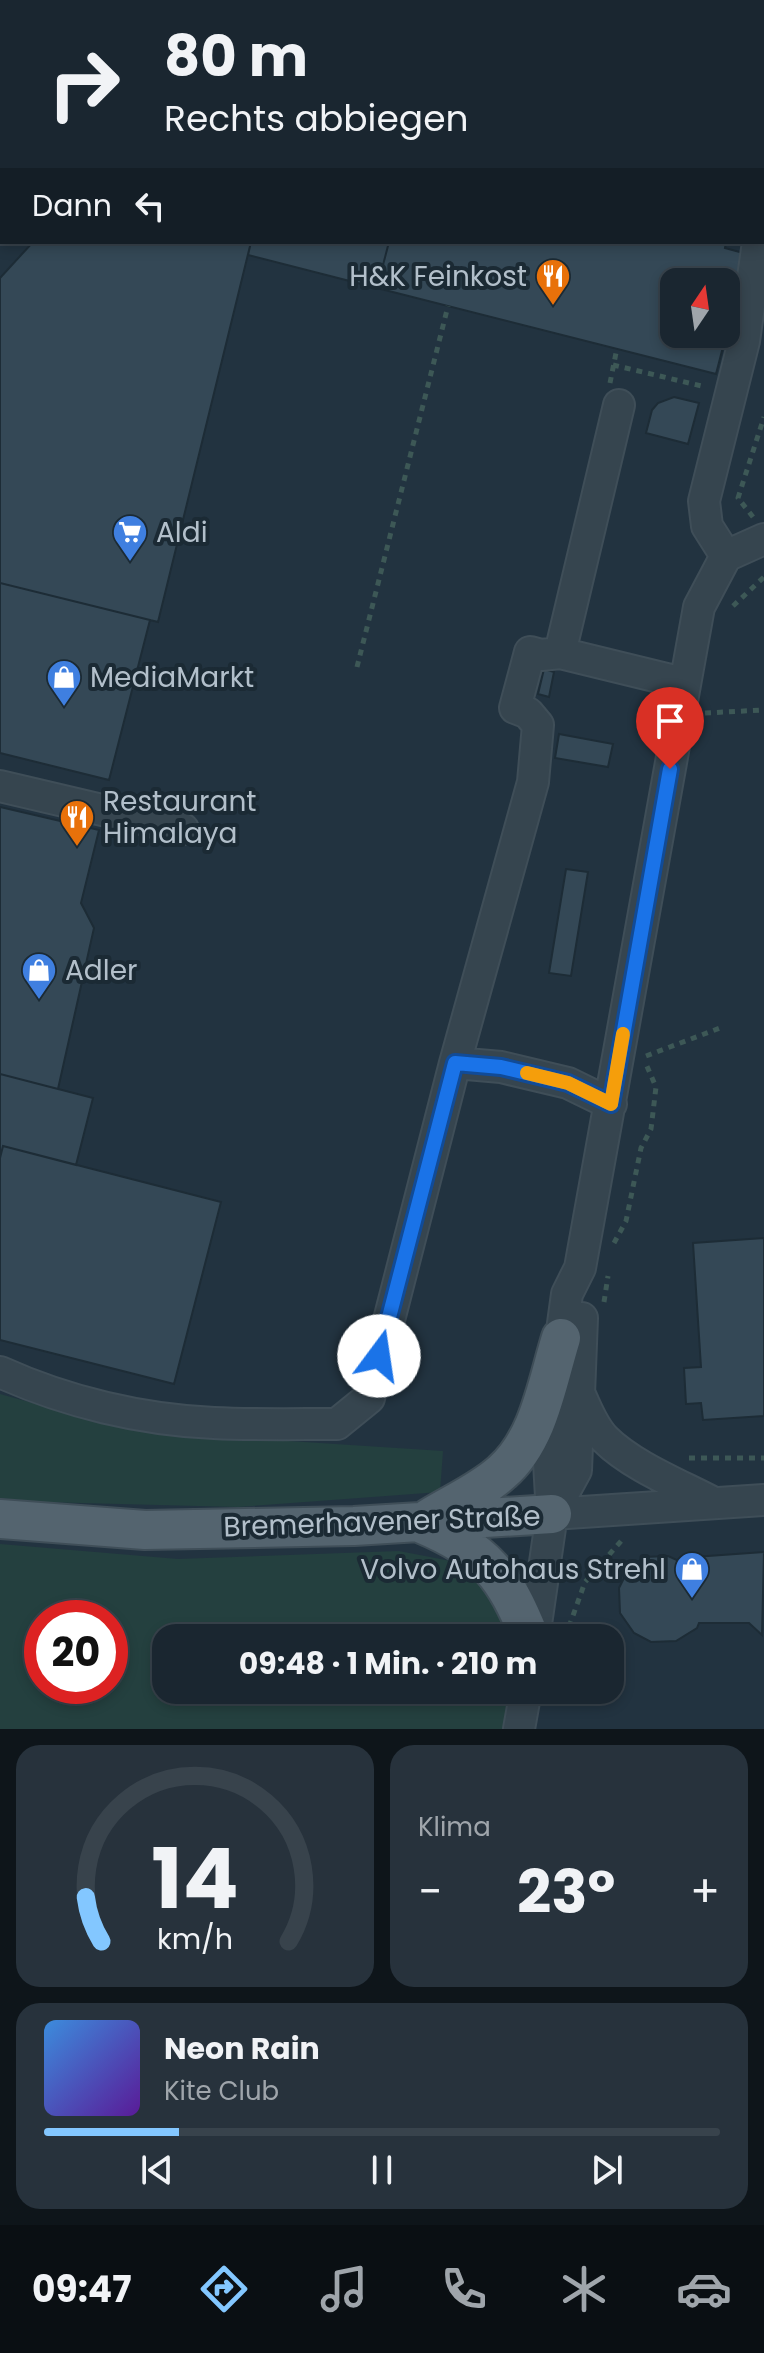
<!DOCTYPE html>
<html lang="de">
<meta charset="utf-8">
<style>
:root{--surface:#1a2630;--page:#27323c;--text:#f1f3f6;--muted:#9fa5ab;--line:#38434c;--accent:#83c7ff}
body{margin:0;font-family:Poppins,sans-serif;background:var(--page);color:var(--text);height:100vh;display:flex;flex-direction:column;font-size:30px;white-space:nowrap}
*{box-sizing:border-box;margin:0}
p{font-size:26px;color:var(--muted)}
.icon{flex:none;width:44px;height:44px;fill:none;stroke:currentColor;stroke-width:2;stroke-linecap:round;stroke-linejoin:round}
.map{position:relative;height:1729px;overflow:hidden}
.sheet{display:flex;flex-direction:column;gap:16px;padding:16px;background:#0e151a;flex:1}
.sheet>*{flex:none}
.top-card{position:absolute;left:0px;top:0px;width:764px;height:244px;box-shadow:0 4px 12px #0003,0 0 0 2px var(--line);background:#1a2630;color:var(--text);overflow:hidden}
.needle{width:52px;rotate:13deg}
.tools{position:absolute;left:660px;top:268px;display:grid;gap:16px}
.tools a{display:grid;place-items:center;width:80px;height:80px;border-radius:16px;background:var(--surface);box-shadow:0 4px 12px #0003,0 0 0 2px var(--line);font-size:40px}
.speed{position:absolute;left:24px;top:1600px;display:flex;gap:16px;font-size:40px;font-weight:700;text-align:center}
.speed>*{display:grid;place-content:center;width:104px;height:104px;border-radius:50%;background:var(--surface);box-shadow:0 4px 12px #0003,0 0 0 2px var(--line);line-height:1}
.speed .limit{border:12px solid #d22;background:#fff;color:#111}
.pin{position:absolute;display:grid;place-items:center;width:68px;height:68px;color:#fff;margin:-82px -34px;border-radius:50% 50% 50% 0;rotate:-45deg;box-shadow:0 0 8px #0007}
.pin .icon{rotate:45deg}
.me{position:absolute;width:88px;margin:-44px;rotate:14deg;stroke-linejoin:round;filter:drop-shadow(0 0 6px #0008)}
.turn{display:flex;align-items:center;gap:28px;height:168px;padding:0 32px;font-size:36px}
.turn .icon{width:104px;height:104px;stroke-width:2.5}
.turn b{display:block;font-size:56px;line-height:68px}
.then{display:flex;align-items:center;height:76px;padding:0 32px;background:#0003;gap:16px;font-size:30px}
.big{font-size:60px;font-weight:700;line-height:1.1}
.sheet .card{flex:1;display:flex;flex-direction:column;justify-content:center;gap:12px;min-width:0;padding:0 28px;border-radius:24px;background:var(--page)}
.sheet .dial{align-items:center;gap:0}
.dial svg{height:208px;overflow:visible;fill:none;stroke:var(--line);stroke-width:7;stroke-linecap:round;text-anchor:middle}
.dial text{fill:var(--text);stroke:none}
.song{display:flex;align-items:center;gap:24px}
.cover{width:96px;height:96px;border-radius:12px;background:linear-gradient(135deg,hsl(210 70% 55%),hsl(270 70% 35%))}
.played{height:8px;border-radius:4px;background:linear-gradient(90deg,var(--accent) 20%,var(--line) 20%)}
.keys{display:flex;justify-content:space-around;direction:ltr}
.heat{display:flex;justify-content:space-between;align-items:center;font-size:44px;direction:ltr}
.sheet .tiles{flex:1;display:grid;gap:16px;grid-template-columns:1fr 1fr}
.card:last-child{grid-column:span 2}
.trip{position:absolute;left:152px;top:1624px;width:472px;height:80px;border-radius:24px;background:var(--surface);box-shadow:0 4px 12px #0003,0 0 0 2px var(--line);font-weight:700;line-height:80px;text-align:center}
.tabs{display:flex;height:128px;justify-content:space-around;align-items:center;background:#0a0f13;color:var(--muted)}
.tabs .icon{width:56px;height:56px}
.tabs .current{color:var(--accent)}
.tabs b{font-size:36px;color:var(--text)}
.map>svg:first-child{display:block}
.green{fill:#24403f;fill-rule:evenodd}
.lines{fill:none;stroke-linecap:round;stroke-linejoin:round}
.stream{stroke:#142c3e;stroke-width:8}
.building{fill:#344856;stroke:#1d2c36;stroke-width:2;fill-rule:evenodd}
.minor-casing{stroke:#3f4e58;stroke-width:34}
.major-casing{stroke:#3f4e58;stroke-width:42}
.path{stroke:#3d5856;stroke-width:5;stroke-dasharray:6 6;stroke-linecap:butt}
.minor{stroke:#36454f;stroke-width:30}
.major{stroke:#54646f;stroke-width:38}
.route-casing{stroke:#114b97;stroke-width:20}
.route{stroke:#1a73e8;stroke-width:14}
.slow{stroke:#f59e0b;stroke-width:14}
.labels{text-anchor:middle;stroke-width:8;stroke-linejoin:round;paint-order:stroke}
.poi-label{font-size:28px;fill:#b2bfca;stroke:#1b2a34;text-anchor:start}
.street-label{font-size:28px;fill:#b2bfca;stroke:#1b2a34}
</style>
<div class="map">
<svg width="764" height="1729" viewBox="0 0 764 1729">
<rect width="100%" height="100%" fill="#223340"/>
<path class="green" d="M0,1394L123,1428L179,1434L443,1451L440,1492L238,1507L41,1502L0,1498Z
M0,1544L178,1559L399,1551L461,1563L495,1594L509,1638H166V1690H511L506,1729H0ZM42,1618H110V1686H42Z"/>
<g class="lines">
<path class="stream" d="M97,2L98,0
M0,105L2,103"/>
</g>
<path class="building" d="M450,0H693L449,2Z
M33,242H251L158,622L0,583V278Z
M251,242H389L377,288L248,255Z
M389,242H726L725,248L747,254L716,374L377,288ZM674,282H726V334H674Z
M674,397L699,403L688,444L646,433L652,410L658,403Z
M0,583L150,620L109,780L0,753Z
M544,669L554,672L549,697L538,694Z
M559,734L613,744L608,767L555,758Z
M0,807L99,830L81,903L94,928L58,1089L0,1074Z
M566,869L588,872L571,976L549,973Z
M0,1074L93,1098L76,1165L3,1146L0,1158Z
M3,1146L221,1202L174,1384L0,1340V1158Z
M764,1238V1416L703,1420L701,1403L686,1404L684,1368L701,1367L693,1243Z
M764,1552L762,1635L749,1623H699L697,1628L676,1641L651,1642L634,1633L620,1613L619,1588L628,1570L644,1557L668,1556L690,1566L694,1557Z"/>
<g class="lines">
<g class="minor-casing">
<path id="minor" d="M762,214L764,200
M726,556L707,526L704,501L744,341L758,242
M560,653L619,405
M0,786L183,829
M611,1104L568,1083L501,1067L455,1063L533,782L538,725L528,713L515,708L530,652L541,655L560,653L683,683
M0,1372C66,1402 142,1420 214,1423C255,1425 297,1424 337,1424L369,1398L455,1063
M580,1395C587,1410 593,1427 605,1439C632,1466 680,1485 714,1503
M552,1514L576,1470L582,1318
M552,1514L764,1500
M534,1638L552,1514L549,1462L561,1338L567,1294L580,1268L699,607L726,556L764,539
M519,1729L526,1690"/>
</g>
<g class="major-casing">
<path id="major" d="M429,1518C453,1503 481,1491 502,1472C539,1440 547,1383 561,1338
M0,1519L145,1530L354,1526L552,1514
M422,1524C486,1551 504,1574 530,1638"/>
</g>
<path class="path" d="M613,365L706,387
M610,383L617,348
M753,517L738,498L764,417
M733,606L764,577
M357,667L448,306
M705,713L764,710
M646,1056L720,1028
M614,1243L626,1221L641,1148L651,1129L656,1087L646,1064
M604,1302L608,1276
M689,1458H764
M565,1638L585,1582L622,1540L621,1536"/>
<use href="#minor" class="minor"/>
<use href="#major" class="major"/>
</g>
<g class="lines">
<g class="route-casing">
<path id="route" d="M379,1356L455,1063L501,1067L568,1083L611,1104L670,769"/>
</g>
<use href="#route" class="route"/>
<path class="slow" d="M527,1073L568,1083L611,1104L623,1034"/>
</g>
<defs>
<g id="restaurant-pin" transform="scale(1.8)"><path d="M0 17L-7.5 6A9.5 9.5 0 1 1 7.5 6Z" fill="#e8710a" stroke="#1b2a34"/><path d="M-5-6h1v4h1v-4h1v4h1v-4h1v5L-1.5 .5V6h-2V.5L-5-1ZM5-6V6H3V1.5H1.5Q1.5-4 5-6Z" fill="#fff"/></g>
<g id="supermarket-pin" transform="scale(1.8)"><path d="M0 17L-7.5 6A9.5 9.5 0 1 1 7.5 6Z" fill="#3f7fe0" stroke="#1b2a34"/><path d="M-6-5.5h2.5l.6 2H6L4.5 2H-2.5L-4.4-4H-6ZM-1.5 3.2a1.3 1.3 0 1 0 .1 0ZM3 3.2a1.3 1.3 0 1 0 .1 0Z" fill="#fff"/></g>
<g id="shop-pin" transform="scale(1.8)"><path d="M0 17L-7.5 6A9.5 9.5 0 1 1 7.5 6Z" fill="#3f7fe0" stroke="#1b2a34"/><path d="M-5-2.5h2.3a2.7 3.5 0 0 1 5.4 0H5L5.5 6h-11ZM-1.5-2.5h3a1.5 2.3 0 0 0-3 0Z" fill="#fff"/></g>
</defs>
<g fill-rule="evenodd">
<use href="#restaurant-pin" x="553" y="276"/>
<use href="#supermarket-pin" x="130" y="532"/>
<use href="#shop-pin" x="64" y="677"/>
<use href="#restaurant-pin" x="77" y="817"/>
<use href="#shop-pin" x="39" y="970"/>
<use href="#shop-pin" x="692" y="1569"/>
</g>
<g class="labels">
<g class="poi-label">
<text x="527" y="286" text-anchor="end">H&amp;K Feinkost</text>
<text x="156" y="542">Aldi</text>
<text x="90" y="687">MediaMarkt</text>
<text x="103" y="811">Restaurant<tspan x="103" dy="32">Himalaya</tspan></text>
<text x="65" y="980">Adler</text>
<text x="666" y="1579" text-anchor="end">Volvo Autohaus Strehl</text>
</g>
<g class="street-label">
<text transform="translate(382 1521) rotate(-2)" y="10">Bremerhavener Straße</text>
</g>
</g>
</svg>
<div class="tools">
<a><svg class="needle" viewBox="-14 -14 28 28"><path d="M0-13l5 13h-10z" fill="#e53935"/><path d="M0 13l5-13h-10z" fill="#9fa5ab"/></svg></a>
</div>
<div class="speed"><div class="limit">20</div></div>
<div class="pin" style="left:670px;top:769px;background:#d93025"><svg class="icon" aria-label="arrive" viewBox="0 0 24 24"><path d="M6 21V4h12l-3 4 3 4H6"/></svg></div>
<svg class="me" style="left:379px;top:1356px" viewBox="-20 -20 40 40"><circle r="19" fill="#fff"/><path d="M0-13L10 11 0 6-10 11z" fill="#1a73e8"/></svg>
<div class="trip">09:48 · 1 Min. · 210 m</div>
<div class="top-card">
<div class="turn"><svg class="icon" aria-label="right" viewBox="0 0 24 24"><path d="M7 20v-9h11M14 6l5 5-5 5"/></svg><div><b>80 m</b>Rechts abbiegen</div></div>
<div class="then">Dann<svg class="icon" aria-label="left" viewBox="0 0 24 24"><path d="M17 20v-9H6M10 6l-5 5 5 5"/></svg></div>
</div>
</div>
<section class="sheet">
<div class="tiles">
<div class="card dial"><svg viewBox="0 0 100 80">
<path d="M14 69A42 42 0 1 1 86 69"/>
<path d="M14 69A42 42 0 0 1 8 52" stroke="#83c7ff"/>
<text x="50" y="56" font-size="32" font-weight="700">14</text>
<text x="50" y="72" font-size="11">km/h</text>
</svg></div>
<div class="card"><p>Klima</p>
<div class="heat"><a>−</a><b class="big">23°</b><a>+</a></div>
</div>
<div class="card">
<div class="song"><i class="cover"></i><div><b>Neon Rain</b><p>Kite Club</p></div></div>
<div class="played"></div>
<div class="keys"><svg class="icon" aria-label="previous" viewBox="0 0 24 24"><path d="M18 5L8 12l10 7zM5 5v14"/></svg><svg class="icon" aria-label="pause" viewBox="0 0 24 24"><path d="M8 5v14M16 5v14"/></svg><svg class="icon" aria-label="next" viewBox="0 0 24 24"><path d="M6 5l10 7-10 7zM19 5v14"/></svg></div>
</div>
</div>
</section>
<nav class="tabs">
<b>09:47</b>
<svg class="icon current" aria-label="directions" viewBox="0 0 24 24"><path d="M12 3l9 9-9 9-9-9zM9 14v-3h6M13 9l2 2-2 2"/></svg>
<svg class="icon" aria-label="music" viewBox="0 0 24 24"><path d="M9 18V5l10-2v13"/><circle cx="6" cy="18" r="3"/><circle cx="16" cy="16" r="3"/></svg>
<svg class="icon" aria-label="phone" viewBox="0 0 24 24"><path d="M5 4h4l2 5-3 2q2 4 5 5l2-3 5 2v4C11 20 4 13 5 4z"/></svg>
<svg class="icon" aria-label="climate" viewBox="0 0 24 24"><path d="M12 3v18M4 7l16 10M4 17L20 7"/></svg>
<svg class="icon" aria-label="car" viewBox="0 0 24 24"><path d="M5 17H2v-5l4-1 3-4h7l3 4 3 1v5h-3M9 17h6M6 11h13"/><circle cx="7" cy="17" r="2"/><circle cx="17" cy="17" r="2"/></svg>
</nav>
